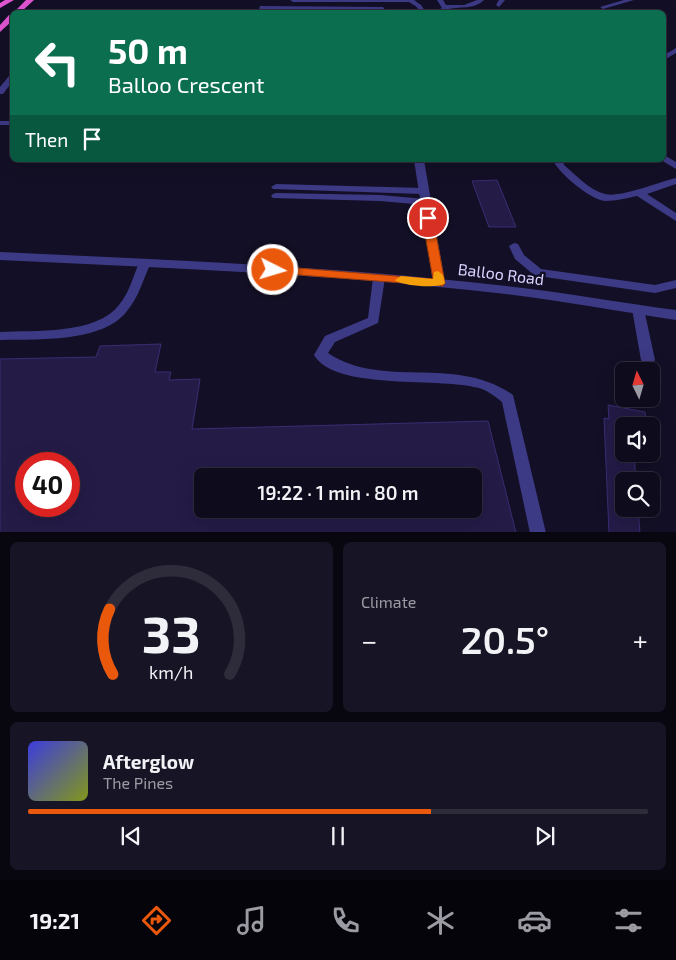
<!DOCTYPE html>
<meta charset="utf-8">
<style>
:root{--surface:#0e0b1c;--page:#171425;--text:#f1f3f6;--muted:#9b9ba3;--line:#2e2b3b;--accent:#ea580c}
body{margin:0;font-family:"Exo 2",sans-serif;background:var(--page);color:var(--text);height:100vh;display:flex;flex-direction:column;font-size:19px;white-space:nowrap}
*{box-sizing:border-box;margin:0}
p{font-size:16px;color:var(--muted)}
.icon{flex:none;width:28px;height:28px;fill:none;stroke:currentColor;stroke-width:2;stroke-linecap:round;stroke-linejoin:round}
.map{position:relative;height:532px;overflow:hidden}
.details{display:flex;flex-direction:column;gap:10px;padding:10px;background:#08060f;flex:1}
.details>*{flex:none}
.banner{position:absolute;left:10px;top:10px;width:656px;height:152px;border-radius:8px;box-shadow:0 5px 20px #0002,0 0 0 1px var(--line);background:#0b6e4f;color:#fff;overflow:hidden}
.needle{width:32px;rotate:355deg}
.tools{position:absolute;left:615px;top:362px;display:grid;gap:10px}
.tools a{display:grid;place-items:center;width:45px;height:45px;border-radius:8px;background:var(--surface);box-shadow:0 5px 20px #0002,0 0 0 1px var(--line);font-size:25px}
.speed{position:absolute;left:15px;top:452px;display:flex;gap:10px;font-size:25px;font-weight:700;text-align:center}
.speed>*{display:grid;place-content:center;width:65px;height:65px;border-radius:50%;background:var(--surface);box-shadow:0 5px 20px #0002,0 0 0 1px var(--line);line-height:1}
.speed .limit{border:8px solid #d22;background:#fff;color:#111}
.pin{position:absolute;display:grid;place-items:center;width:42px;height:42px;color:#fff;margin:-21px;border:2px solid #fff;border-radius:50%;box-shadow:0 1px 5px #0007}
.me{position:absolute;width:55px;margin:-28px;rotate:95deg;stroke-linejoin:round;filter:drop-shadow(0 0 4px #0008)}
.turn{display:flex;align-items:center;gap:18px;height:105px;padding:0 15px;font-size:22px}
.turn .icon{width:65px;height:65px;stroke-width:2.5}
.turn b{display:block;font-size:35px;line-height:42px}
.then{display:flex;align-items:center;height:48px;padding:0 15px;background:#0003;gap:10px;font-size:19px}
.big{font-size:38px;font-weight:600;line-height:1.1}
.details .card{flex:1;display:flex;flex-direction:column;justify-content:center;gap:8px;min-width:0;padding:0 18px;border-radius:8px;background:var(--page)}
.details .dial{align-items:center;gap:0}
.dial svg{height:130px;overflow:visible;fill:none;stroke:var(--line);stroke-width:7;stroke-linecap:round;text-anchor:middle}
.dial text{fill:var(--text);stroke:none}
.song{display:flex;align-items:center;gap:15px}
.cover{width:60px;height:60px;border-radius:8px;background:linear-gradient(135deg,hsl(240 70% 55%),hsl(70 70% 35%))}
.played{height:5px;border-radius:2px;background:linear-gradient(90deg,var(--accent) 65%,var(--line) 65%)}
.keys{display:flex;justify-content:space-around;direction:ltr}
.heat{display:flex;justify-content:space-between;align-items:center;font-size:28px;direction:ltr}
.details .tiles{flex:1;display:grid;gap:10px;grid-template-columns:1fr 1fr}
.card:last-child{grid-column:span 2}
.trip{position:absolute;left:194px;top:468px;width:288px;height:50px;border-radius:8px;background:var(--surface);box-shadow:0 5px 20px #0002,0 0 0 1px var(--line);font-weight:600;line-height:50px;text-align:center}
.tabs{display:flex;height:80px;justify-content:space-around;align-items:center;background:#06040b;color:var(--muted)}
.tabs .icon{width:35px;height:35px}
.tabs .selected{color:var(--accent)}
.tabs b{font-size:22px;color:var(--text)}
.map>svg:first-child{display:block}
.building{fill:#241b47;stroke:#3b2d73;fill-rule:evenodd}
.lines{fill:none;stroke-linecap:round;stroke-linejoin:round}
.service{fill:#3d3a85;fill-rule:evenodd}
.minor{fill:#3d3a85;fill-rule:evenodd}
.tertiary{fill:#3d3a85;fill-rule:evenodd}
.trunk{fill:#e055d1;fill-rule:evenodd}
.route{fill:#ea580c;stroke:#983908}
.slow{fill:#f59e0b}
.labels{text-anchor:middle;stroke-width:5;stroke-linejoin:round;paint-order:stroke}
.street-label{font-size:16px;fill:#d9d4ff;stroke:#130f26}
</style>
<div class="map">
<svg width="676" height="533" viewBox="0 0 676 533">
<rect width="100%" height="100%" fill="#130f26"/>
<path class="building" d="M497,180L516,227H489L472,181Z
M161,344L155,372H171L169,380L200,379L192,429L488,421L516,533H0V359L96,357L100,346ZM26,464H69V506H26ZM202,476H472V509H202Z
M608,405L645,412L647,426H624V454H634L636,481H624V509H638L640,533H609L604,418L609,419Z"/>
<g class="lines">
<path class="service" d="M290,0H414L422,6L417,7L409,2H293Z
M437,0H443L446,5H464L477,0H484C473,10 462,6 449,9C445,10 441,12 434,12L442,8Z
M499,0H505L499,7L496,5Z
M624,0H634L603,9L600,7Z
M260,6L383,7L387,12L265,9L264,12H258Z
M676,48V53L664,60V55Z
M9,76H12V82L3,94H0V87Z
M0,121H12V125H0Z
M664,155L676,162V169L661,160H664Z
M553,160H563L564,165C576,175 589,190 605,194C620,198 659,182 676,178V184L647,194L676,213V221L637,196C627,198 616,201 605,201C591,200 558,173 553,160Z
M276,184L423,188L428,191L423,194L273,189L271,187Z
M276,193L380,195L425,199L430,202L425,205L380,201L273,198L271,196L273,194Z
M514,243L518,244L524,255L541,269L655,285L676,280V288L655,293L538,276L534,275L515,259L509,246Z
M145,260L151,263C143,279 139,297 127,311C103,343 36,339 0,340V332C34,330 96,335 119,305C129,293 133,277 139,263Z
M379,274L385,278L378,323L335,342L328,353C383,390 455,354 513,395L546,533H530L502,402C496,397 489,392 482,389C444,376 335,392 314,355L325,336L368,318L373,278Z
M638,305L642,306L644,309L655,360L653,363L648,365L643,363L641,360L632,309L634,306Z"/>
<path class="minor" d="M419,4L421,5L426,12H420L416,6Z
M414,160H424L445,283L439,287L433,283Z"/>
<path class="tertiary" d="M0,252C166,260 332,266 497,285C557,291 616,302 676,310V320C616,311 557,300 497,293C332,274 166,268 0,260Z"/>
<path class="trunk" d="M5,0H14L0,8V3Z
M26,0H34L21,12H14Z
M9,15H12V21L0,32V25Z"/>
</g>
<path class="route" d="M428,215L433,218L445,283L443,286L273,273L267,270L273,266L433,279L422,218Z"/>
<path class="slow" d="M438,271L443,275L445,283C440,289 401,286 395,280L401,276L433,279L434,272Z"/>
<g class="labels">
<g class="street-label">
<text transform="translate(501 274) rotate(7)" y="6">Balloo Road</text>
</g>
</g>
</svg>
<div class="tools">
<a><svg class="needle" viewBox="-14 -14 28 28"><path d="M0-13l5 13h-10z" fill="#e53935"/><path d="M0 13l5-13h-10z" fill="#9b9ba3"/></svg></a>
<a><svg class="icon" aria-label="sound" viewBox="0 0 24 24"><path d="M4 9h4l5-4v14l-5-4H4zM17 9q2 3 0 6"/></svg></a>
<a><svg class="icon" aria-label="search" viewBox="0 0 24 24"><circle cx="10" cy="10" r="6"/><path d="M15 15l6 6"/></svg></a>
</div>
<div class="speed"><div class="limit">40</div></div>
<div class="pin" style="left:428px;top:218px;background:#d93025"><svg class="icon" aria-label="arrive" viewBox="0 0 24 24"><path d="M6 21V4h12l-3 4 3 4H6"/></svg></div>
<svg class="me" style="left:273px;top:270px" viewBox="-20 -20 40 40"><circle r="17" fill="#ea580c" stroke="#fff" stroke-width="3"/><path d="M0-11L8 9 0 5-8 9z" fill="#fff"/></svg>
<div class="trip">19:22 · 1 min · 80 m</div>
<div class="banner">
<div class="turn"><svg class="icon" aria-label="left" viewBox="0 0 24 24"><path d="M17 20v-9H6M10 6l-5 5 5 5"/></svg><div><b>50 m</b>Balloo Crescent</div></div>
<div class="then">Then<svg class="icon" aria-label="arrive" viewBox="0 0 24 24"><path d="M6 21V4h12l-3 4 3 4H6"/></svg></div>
</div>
</div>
<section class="details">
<div class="tiles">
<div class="card dial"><svg viewBox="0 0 100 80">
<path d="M14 69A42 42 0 1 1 86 69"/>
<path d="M14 69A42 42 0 0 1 12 29" stroke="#ea580c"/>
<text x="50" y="56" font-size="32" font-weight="700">33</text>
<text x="50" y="72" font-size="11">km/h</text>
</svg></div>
<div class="card"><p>Climate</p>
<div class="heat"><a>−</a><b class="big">20.5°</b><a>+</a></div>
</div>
<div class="card">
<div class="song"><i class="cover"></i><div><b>Afterglow</b><p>The Pines</p></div></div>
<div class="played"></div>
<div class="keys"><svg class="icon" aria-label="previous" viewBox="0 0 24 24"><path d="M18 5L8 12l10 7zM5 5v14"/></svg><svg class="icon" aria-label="pause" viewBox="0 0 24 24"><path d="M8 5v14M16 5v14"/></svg><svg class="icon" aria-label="next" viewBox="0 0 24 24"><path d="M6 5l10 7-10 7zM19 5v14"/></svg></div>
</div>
</div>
</section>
<nav class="tabs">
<b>19:21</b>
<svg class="icon selected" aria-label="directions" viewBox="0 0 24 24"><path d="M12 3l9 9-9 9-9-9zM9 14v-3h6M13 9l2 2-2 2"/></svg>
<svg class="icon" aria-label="music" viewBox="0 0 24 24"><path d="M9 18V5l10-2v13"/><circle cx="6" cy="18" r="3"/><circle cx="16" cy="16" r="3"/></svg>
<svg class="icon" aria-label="phone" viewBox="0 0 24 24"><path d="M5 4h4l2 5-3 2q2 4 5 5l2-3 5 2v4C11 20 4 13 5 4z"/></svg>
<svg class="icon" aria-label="climate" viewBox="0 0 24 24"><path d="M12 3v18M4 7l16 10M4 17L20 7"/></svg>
<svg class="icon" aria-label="car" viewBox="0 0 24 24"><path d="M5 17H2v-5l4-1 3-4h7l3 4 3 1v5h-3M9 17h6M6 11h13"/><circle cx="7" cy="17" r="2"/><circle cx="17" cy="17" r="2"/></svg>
<svg class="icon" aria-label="filters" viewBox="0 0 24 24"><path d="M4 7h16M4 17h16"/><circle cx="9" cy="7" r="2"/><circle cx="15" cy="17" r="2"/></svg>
</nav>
